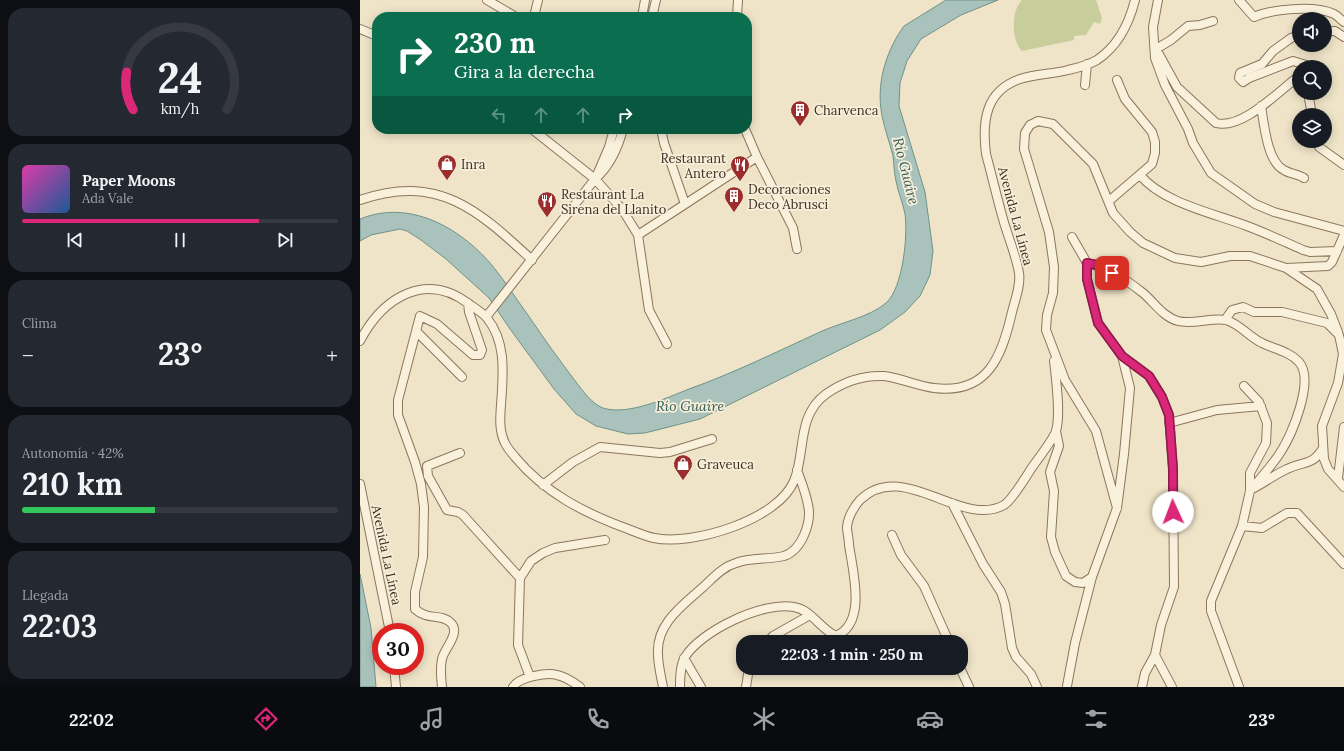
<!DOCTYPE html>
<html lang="es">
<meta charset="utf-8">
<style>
:root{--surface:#171b24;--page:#242831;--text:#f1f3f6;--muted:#9ea1a6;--line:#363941;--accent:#db2777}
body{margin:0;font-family:Lora,serif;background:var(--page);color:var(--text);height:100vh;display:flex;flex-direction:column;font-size:15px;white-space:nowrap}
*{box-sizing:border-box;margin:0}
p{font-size:13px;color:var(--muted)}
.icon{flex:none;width:22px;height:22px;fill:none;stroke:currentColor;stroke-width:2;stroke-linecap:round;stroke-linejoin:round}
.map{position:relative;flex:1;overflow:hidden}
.sheet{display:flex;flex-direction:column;gap:8px;padding:8px;background:#0d0f14;width:360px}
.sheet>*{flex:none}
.guide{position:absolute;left:12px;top:12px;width:380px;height:122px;border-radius:16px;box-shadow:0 2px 10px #0003;background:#0b6e4f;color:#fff;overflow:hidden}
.controls{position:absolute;left:932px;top:12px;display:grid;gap:8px}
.controls a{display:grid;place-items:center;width:40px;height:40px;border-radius:50%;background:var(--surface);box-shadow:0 2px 10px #0003;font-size:20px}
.speed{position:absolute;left:12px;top:623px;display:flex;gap:8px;font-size:20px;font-weight:700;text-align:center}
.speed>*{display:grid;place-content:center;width:52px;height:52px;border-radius:50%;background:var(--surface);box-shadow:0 2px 10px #0003;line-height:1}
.speed .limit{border:6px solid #d22;background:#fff;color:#111}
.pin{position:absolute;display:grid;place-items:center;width:34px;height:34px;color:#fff;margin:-17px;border-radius:8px;box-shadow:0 2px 6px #0006}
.me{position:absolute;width:44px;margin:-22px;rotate:358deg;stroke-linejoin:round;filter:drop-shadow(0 0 3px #0008)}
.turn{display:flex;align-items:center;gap:14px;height:84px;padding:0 16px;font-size:18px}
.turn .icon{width:52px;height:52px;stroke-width:2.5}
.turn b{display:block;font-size:28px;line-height:34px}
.lanes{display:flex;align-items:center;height:38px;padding:0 16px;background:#0003;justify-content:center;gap:20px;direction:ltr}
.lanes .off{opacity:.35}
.big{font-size:30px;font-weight:800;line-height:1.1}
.sheet .card{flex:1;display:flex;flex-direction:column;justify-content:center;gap:6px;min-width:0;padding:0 14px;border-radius:16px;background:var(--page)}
.sheet .dial{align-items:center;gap:0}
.dial svg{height:104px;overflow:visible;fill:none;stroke:var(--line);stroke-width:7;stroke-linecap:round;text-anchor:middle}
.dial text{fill:var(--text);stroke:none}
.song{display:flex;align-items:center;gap:12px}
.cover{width:48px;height:48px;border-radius:6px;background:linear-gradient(135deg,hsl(320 70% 55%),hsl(210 70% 35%))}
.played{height:4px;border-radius:2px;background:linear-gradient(90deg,var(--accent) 75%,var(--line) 75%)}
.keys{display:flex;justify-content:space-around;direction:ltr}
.heat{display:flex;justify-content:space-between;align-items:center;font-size:22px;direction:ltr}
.charge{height:6px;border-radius:3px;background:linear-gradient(90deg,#34c759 42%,var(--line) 0)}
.trip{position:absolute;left:376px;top:635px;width:232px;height:40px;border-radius:16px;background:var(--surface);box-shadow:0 2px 10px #0003;font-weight:800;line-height:40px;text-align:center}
.tabs{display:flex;height:64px;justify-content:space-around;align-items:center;background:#090b0e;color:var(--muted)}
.tabs .icon{width:28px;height:28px}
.tabs .selected{color:var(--accent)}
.tabs b{font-size:18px;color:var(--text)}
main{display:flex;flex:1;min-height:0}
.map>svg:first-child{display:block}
.green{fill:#c7ce9c}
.water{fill:#a9c3bc;stroke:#6f928a}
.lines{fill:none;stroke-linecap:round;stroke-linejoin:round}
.street-casing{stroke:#8c765d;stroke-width:10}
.street{stroke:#f9f1dc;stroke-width:8}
.route-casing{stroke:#8e194d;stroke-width:10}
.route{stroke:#db2777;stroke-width:7}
.labels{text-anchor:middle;stroke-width:3.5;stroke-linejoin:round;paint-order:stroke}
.poi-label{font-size:13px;fill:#3c2e20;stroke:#f6eed8;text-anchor:start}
.street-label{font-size:13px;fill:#3c2e20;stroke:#f6eed8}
.water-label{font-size:14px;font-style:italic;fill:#305c59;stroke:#f6eed8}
</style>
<main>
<section class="sheet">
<div class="card dial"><svg viewBox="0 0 100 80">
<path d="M14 69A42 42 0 1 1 86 69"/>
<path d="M14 69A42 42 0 0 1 9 40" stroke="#db2777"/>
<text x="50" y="56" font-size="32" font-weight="700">24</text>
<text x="50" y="72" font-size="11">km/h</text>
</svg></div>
<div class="card">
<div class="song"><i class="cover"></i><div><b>Paper Moons</b><p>Ada Vale</p></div></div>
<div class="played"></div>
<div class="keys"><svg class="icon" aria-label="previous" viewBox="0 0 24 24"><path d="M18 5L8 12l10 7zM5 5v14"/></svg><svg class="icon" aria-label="pause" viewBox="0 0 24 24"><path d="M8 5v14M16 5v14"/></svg><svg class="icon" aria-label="next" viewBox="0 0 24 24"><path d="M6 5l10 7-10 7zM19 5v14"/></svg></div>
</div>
<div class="card"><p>Clima</p>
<div class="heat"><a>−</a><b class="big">23°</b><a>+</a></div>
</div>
<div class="card"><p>Autonomía · 42%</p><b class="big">210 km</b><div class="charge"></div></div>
<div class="card"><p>Llegada</p><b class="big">22:03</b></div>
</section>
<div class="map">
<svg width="984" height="687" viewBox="0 0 984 687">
<rect width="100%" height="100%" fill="#efe4c8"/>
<path class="green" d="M662,0H736L742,18L740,24L734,22L726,35L714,36V40L662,51C651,41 651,10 662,0Z"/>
<path class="water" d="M586,0H638L601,15L561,39L547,61L540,83L539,106L565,192L573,251L570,275L560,296L545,312L520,330L340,419L285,433L268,434L236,426L216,414L194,389L150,329L129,298L86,259L61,240L47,231L40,229L11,235L0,241V219C49,199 99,227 131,264C145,281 157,300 170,318C185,340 200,361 216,382C223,391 232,404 243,408C268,416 306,398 329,389C374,373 416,352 460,332C479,323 510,317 526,303C543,288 548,235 545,214C543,203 538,192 536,181C534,172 534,164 533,156C529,140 523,125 521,109C517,81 527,49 544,26Z
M0,574L11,628L16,687H0Z"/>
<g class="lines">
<g class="street-casing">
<path id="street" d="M127,0L156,17
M798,0L793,27L795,58L805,85L828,129L833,143L851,173L895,204L914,212L984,231
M879,0L894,17C912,9 955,5 974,14C978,16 981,20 984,22
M174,17L178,0
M282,17L285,0
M292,17L296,0
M377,17L378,0
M853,21L840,25L828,26L811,40L796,49L817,87L856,123C882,130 919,91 939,76
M0,29L17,36
M965,31H975L984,37
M939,35L931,38L913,51L902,64L880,73L879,78L883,82L889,78L933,61L946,65L945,67
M725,85L727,64
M948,93L952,115
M901,106C904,123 907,162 924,170C930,174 938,174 944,178
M172,129L235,179L262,209L278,235L289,310L307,344
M301,129L304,143L325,204
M385,129L397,157L433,228L437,249
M957,141L959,147L984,165
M237,175L249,147L254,129
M780,175C803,203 853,213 887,226C906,233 925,242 943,250L950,252L977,251
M0,200C78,173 118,210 172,260
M749,201L792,164L795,153V142L792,132L765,99L757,80
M278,235L397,157
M712,237L727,263V279L738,323L762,356L789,376L802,397L809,415L813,469L814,587L801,625L795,655L812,687
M727,263C747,268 767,280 783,293C794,302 803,317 818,321C834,325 851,317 866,320C880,324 889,337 902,343C914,349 929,351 939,362C955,380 932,435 920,453C912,466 900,478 890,491
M926,268L957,289L971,314L978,332
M126,317L235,179C250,166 258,148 263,129
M865,320L872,310L883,307L894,312H922L967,323L979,335L983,354L978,383L962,426L964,459L968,469L984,487
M57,332L102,377
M0,341C23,297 66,271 109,304C115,308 123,313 127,318C147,343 143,375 141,405C140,418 139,431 145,443C147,448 152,453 155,457C185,493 224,513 268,529C276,532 285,536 294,538C332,546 418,520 434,481C446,453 436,416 466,394C483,382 504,375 524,376C541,378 557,386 574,388C628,395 642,356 652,312C655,300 661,285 659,273C656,255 648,237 643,219C637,198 632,176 626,154C622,122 625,91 660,79C676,74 693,74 708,70C717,68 729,65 737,60C758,46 769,24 775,0
M884,386L899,402L907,423L906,443L890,473V491L882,526L902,528L927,513H937L984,564
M809,423L857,410L901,406
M696,431L699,446L690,472L694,491L691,537L695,552L706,576L715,582L723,583L732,577L757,508L764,454L770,388L762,356
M100,453L67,466L68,476L87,510L98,512L103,515L160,578
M978,478L984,427
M0,484L30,632
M183,485L213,462L240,447L300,453L310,452L352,439
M894,488C905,482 916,474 927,469C943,461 953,466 963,448
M592,503L623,564L641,592L645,604L652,648L656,657L671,674L677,687
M757,508L736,431L705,380L686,330L687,315L693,293L694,267L689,232L664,149L665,133L670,125L678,121L693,124L733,164L753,213L770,232L783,243L815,258L841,262L870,256H890L926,268L968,266L972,262L984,235
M532,535L541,555L564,586L589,642
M407,642L413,636L450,615
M324,658L341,687
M34,666L36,687
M600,668L609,687
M170,677L158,645L160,578L171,561L183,553L195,548L245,540
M707,686L715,643L732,577
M82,687C81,678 80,668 82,659C84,649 101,633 91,623C81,613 68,621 55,609V592L63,557L64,507L61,484L55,462L38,415V400L60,316L77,324L113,355H120L122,350L109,312L108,303
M153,687C159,677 187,672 197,675C206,677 212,681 220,687
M303,687C301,676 298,665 298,654C296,624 322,606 342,588C352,579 362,567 376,563C391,557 408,560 424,556C442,550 452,522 448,505C446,493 441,481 437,470
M320,687C320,678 320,666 325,657C341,631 403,601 434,607C452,610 460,629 476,636C507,623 493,572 489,545C489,539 487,532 487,527C488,517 494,507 500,500C543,458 601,529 644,505C653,499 665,478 671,469C677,460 693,440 696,431C701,414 696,379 694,361
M386,687L389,668
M782,687L785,673L795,655
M879,687L851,611V601L882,526"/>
</g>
<use href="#street" class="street"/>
</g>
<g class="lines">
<g class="route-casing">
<path id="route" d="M752,273L742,266L727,263V279L738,323L762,356L789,376L802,397L809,415L813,469V512"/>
</g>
<use href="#route" class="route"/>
</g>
<defs>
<g id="building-pin" transform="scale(1)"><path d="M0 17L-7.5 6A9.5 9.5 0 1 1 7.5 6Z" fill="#9b2d2c" stroke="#f6eed8"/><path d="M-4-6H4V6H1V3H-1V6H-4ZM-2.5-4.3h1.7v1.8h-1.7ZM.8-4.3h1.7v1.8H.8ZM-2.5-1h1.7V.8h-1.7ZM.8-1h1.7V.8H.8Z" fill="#fff"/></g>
<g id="shop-pin" transform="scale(1)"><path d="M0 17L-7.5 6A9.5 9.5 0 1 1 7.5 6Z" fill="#9b2d2c" stroke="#f6eed8"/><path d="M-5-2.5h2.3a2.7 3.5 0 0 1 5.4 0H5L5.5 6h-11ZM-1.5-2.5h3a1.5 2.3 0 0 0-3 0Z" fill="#fff"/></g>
<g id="restaurant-pin" transform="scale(1)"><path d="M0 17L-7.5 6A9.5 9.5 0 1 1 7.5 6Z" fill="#9b2d2c" stroke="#f6eed8"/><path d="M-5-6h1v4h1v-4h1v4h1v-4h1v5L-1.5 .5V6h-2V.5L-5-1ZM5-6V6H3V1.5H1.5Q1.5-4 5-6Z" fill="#fff"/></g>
</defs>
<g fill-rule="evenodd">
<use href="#building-pin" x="440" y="110"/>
<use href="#shop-pin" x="87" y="164"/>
<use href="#restaurant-pin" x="380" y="165"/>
<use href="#building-pin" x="374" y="196"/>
<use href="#restaurant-pin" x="187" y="201"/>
<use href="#shop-pin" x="323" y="464"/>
</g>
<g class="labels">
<g class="poi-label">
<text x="454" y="115">Charvenca</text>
<text x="366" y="163" text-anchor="end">Restaurant<tspan x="366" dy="15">Antero</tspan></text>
<text x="101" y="169">Inra</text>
<text x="388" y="194">Decoraciones<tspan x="388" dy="15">Deco Abrusci</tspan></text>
<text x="201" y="199">Restaurant La<tspan x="201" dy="15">Sirena del Llanito</tspan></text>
<text x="337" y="469">Graveuca</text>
</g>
<g class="street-label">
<text transform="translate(656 216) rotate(75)" y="5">Avenida La Línea</text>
<text transform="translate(27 555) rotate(78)" y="5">Avenida La Línea</text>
</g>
<g class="water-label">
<text transform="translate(546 171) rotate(76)" y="5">Río Guaire</text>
<text x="330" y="411">Río Guaire</text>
</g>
</g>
</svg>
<div class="controls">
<a><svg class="icon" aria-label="sound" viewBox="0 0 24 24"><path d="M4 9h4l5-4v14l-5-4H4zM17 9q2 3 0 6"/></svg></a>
<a><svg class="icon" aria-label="search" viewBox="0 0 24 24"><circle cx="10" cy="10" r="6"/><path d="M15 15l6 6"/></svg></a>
<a><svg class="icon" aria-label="layers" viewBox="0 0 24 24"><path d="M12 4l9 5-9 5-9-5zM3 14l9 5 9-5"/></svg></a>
</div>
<div class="speed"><div class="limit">30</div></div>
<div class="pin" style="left:752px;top:273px;background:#d93025"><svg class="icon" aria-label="arrive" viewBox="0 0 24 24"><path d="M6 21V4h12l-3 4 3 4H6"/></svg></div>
<svg class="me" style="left:813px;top:512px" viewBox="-20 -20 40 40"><circle r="19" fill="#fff"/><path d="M0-13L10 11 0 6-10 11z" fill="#db2777"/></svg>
<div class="trip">22:03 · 1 min · 250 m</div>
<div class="guide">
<div class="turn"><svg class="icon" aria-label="right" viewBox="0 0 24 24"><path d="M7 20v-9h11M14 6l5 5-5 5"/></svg><div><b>230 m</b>Gira a la derecha</div></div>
<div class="lanes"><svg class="icon off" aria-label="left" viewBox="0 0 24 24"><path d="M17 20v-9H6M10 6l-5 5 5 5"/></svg><svg class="icon off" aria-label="ahead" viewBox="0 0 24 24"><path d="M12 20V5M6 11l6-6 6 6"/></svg><svg class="icon off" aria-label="ahead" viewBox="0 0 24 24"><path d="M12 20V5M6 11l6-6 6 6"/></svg><svg class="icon" aria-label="right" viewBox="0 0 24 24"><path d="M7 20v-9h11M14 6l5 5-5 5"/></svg></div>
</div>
</div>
</main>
<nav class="tabs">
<b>22:02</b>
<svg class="icon selected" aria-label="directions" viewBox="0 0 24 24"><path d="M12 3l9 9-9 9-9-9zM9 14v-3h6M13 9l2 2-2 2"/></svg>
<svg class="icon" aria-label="music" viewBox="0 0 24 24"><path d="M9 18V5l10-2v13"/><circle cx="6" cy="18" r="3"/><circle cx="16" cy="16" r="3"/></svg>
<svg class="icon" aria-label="phone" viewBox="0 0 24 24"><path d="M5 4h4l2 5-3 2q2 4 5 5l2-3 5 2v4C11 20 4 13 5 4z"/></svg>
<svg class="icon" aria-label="climate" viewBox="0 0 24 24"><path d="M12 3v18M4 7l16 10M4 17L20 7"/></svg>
<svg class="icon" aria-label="car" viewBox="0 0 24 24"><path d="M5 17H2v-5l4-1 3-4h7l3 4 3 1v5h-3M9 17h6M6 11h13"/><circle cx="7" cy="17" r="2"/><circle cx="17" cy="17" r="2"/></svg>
<svg class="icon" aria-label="filters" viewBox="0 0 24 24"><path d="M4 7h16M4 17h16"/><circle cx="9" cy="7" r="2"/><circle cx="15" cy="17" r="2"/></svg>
<b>23°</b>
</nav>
